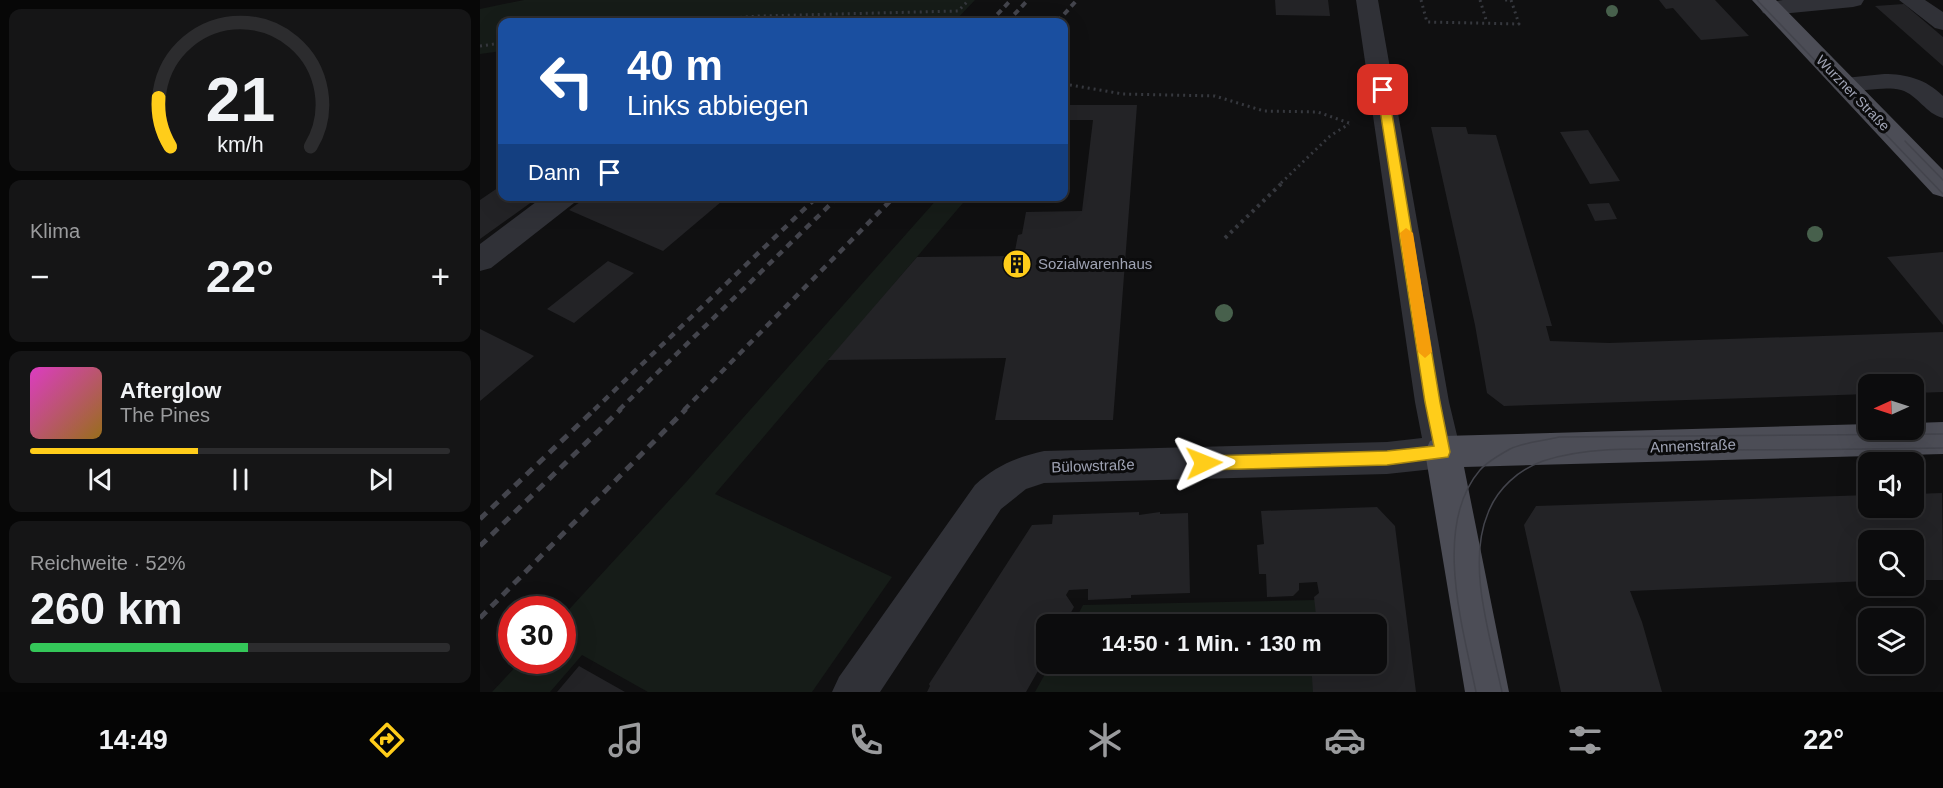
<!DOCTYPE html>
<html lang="de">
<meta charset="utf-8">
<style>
:root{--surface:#0c0c0d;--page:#151516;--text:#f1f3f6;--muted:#9a9b9d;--line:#2c2c2e;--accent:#ffcd1a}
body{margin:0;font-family:Arial,sans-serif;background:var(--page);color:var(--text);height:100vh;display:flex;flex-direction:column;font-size:22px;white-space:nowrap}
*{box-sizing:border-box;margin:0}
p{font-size:20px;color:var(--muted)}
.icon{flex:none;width:33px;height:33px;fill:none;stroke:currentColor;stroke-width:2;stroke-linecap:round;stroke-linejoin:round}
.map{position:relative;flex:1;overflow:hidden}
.panel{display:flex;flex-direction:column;gap:9px;padding:9px;background:#070707;width:480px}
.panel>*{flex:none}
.top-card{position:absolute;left:18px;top:18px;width:570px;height:183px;border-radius:12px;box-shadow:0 6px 24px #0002,0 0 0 2px var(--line);background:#1a4fa0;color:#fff;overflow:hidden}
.needle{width:39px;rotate:267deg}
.tools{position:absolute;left:1378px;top:374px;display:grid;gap:12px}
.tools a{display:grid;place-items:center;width:66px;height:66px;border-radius:12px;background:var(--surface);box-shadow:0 6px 24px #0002,0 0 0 2px var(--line);font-size:30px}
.speed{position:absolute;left:18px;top:596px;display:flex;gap:12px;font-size:30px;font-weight:700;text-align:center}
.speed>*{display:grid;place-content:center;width:78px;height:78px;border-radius:50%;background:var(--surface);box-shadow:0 6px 24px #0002,0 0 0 2px var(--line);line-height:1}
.speed .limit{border:9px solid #d22;background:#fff;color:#111}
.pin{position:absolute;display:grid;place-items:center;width:51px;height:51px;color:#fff;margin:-26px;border-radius:12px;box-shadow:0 3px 9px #0006}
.me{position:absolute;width:66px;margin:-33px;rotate:88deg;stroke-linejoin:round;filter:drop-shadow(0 0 4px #0008)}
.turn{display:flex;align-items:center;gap:21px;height:126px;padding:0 30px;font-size:27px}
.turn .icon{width:78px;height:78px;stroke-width:2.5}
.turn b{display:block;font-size:42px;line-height:51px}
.then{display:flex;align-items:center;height:57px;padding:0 30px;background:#0003;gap:12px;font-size:22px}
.big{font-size:45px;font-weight:700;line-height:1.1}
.panel .widget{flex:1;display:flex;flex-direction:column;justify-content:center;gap:9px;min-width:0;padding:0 21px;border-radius:12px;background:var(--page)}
.panel .dial{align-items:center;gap:0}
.dial svg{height:156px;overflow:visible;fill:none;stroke:var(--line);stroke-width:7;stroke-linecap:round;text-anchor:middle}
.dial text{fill:var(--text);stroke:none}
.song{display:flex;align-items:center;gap:18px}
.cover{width:72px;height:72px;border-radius:9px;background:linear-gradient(135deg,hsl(310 70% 55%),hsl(40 70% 35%))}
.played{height:6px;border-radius:3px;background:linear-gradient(90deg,var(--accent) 40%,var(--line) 40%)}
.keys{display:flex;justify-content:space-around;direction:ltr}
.heat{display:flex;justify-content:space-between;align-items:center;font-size:33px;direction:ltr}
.charge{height:9px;border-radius:4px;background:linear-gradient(90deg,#34c759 52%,var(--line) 0)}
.trip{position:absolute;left:556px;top:614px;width:351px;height:60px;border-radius:12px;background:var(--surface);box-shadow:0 6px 24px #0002,0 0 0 2px var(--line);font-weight:700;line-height:60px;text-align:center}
.tabs{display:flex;height:96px;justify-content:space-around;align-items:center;background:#050505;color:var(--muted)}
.tabs .icon{width:42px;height:42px}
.tabs .on{color:var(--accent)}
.tabs b{font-size:27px;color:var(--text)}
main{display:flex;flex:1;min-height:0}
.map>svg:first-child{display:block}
.green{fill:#161c18}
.building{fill:#232326}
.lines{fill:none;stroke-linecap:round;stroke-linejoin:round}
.path-far1{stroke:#36383e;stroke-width:3;stroke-dasharray:2 4;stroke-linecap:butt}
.path{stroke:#36383e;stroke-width:4;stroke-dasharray:3 4.5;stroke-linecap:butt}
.minor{fill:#303137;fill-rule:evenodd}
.major{fill:#4c4d56;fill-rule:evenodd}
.tram{stroke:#43444c;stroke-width:1.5}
.rail-far2{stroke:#43444c;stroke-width:4;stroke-dasharray:6 4.5;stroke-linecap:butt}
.rail-far1{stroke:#43444c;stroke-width:4.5;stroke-dasharray:7 6;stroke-linecap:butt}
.rail{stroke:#43444c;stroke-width:5;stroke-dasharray:9 7;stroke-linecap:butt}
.tree{fill:#47604c}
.route{fill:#ffcd1a;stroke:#a68511;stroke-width:1.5}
.slow{fill:#f59e0b}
.labels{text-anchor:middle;stroke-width:6;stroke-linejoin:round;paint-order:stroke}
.far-street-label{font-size:14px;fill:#9fa3b4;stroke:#0b0b0c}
.poi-label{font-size:15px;fill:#9fa3b4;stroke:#0b0b0c;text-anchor:start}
.street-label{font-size:15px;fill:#9fa3b4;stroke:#0b0b0c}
</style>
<main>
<section class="panel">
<div class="widget dial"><svg viewBox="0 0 100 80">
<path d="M14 69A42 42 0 1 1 86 69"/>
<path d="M14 69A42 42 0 0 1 8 44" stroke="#ffcd1a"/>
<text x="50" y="56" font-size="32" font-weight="700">21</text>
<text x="50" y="72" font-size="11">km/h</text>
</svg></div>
<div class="widget"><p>Klima</p>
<div class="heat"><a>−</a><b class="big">22°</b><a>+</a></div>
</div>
<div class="widget">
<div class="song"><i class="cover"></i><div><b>Afterglow</b><p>The Pines</p></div></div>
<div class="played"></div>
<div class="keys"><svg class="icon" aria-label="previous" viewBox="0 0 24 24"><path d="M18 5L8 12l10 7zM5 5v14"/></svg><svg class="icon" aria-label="pause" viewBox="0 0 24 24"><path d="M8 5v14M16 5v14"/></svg><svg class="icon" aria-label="next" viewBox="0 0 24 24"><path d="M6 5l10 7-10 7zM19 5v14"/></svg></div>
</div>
<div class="widget"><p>Reichweite · 52%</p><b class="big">260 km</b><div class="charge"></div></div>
</section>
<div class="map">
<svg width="1463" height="692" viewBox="0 0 1463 692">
<rect width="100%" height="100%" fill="#101011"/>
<path class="green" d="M44,0H495L475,21L22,22V51L0,54V9Z
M459,197H488L235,494L412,577L332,692H168L102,655L70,692H12L42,660H82L83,616L208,480Z
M835,600L838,624H593L603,605Z
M571,663H842L845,692H555Z"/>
<path class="building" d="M795,0H848L850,16L796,15Z
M1179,0H1235L1269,36L1221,40L1193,8L1186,9Z
M1424,4L1463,37V66L1395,6Z
M590,105H657L633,420H515L526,358L348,360L437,257L534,256L538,235L542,234L546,212L602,211L613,120H584V113Z
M951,127H986L988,134L1016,135L1072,326H1066L1070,341L1129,343L1463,332V392L1434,393V384H1389V394L1024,406L1007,393L995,325Z
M1108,130L1140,181L1110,184L1080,132Z
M22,185V196H60L0,239V200Z
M108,196H248L183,251L89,210Z
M1129,203L1137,219L1115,221L1107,204Z
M1463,252V325L1407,257Z
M128,261L154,273L94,323L67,309Z
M0,329L54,356L0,401Z
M1462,493L1463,580H1434V540H1389V581L1150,591L1162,622L1182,692H1081L1044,525L1056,506L1389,495V507H1434V494Z
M897,507L915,526L936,692H833L831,663H897V624H837L834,597L839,593L837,582L819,583V590L813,596L787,597L786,574H779L777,545L784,544L781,511Z
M659,512V515L680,512V514L708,513L710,593L651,595V598L608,600V589L589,590L586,595L594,607L589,616L596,619L594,624H567V655L546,692H447L450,686L449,684L552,525L572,524L573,515Z
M99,666L145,692H77Z"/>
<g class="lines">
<path class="path-far1" d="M941,0L947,22L1039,24L1031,0H1025
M1000,0L1007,23
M200,22L279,16L478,11L489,0
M0,46L22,43
M584,84L643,94L735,96L784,111L838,112L869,123
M801,183L850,136L869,124"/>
<path class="path" d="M745,238L803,182"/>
<path class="minor" d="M876,0H898L969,402L981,452L976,463L963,468L907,474L564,483L546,489L521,509L400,692H352L359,677L495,485C515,466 537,457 564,451L907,442L942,438L935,402Z
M1303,0H1384L1381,5L1373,7L1291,15L1283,13L1280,8L1283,3Z
M1419,0H1445L1463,12V30L1455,28Z
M1404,74C1426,74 1446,79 1463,96V118C1446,114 1438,95 1421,90C1399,85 1376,95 1355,89L1351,84L1355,79Z
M64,196H98L94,203L11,268L0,271V244Z"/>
<path class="major" d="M1272,0H1296L1463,170V197L1453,194Z
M1463,422V454L984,467L1029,692H985L945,452L950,441L963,436L1389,424V429H1434V423Z"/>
<path class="tram" d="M1277,0L1463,194
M1425,141L1463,180
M996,692C983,628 952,526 1000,470C1007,462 1021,454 1030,449C1044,442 1064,441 1079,437L1463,434
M1022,692C1011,639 986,565 1008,513C1017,489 1038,470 1063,461C1115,444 1176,450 1230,450C1308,450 1385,449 1463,448"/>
<path class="rail-far2" d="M510,22L531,0
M527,22L548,0
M577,22L597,0"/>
<path class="rail-far1" d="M114,410L338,196
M139,410L359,196
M204,410L415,196"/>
<path class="rail" d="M0,519L115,409
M0,546L141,409
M0,618L206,409"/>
</g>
<g class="tree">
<circle cx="1132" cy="11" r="6"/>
<circle cx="1335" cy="234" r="8"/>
<circle cx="744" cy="313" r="9"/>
</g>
<path class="route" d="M903,87L908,90L960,402L970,452L968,457L907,465L724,470L719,468L716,463L719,458L724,456L907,451L954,446L945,402L897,90Z"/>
<path class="slow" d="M926,228L933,233L952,352L945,358L938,352L920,233Z"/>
<defs>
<g id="building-disc" transform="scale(1.5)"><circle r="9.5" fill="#ffcd1a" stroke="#0b0b0c"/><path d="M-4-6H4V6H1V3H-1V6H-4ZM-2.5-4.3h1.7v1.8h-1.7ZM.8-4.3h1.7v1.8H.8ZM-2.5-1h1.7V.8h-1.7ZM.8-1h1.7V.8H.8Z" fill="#111"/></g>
</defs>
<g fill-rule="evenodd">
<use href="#building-disc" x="537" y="264"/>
</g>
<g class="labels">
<g class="far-street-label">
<text transform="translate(1373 93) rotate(46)" y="5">Wurzner Straße</text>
</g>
<g class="poi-label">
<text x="558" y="269">Sozialwarenhaus</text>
</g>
<g class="street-label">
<text transform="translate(1213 446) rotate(-2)" y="5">Annenstraße</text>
<text transform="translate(613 466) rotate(-2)" y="5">Bülowstraße</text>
</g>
</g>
</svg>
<div class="tools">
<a><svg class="needle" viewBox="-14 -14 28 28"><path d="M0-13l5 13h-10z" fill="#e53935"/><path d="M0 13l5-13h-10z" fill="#9a9b9d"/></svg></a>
<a><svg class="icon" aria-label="sound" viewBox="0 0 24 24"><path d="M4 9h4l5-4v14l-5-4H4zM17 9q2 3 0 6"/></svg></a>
<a><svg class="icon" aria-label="search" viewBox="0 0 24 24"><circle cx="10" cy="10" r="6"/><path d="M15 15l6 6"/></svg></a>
<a><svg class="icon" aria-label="layers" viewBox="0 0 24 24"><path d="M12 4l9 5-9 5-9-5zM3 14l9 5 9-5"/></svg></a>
</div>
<div class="speed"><div class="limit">30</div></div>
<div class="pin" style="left:903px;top:90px;background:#d93025"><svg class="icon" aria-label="arrive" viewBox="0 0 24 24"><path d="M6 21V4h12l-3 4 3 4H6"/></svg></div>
<svg class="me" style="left:724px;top:463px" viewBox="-20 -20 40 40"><path d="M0-17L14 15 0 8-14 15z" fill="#ffcd1a" stroke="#fff" stroke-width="4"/></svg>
<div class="trip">14:50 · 1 Min. · 130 m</div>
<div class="top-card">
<div class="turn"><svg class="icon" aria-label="left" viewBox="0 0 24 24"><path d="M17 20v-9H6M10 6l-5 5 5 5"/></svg><div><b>40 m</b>Links abbiegen</div></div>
<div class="then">Dann<svg class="icon" aria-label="arrive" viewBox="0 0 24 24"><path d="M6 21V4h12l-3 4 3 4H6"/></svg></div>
</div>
</div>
</main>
<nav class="tabs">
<b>14:49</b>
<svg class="icon on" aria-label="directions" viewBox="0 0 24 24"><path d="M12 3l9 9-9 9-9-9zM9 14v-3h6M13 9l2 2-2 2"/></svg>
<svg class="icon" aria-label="music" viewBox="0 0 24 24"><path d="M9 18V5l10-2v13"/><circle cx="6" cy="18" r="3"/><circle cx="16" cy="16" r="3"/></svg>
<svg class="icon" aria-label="phone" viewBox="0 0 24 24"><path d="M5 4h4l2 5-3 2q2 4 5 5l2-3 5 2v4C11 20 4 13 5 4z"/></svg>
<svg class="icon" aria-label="climate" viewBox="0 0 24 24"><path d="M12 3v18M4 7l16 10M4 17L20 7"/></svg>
<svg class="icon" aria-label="car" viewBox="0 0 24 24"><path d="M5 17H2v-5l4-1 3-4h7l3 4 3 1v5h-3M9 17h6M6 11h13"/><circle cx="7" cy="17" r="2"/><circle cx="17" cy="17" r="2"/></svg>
<svg class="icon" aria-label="filters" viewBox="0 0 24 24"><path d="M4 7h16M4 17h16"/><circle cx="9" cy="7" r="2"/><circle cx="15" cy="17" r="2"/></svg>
<b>22°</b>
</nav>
